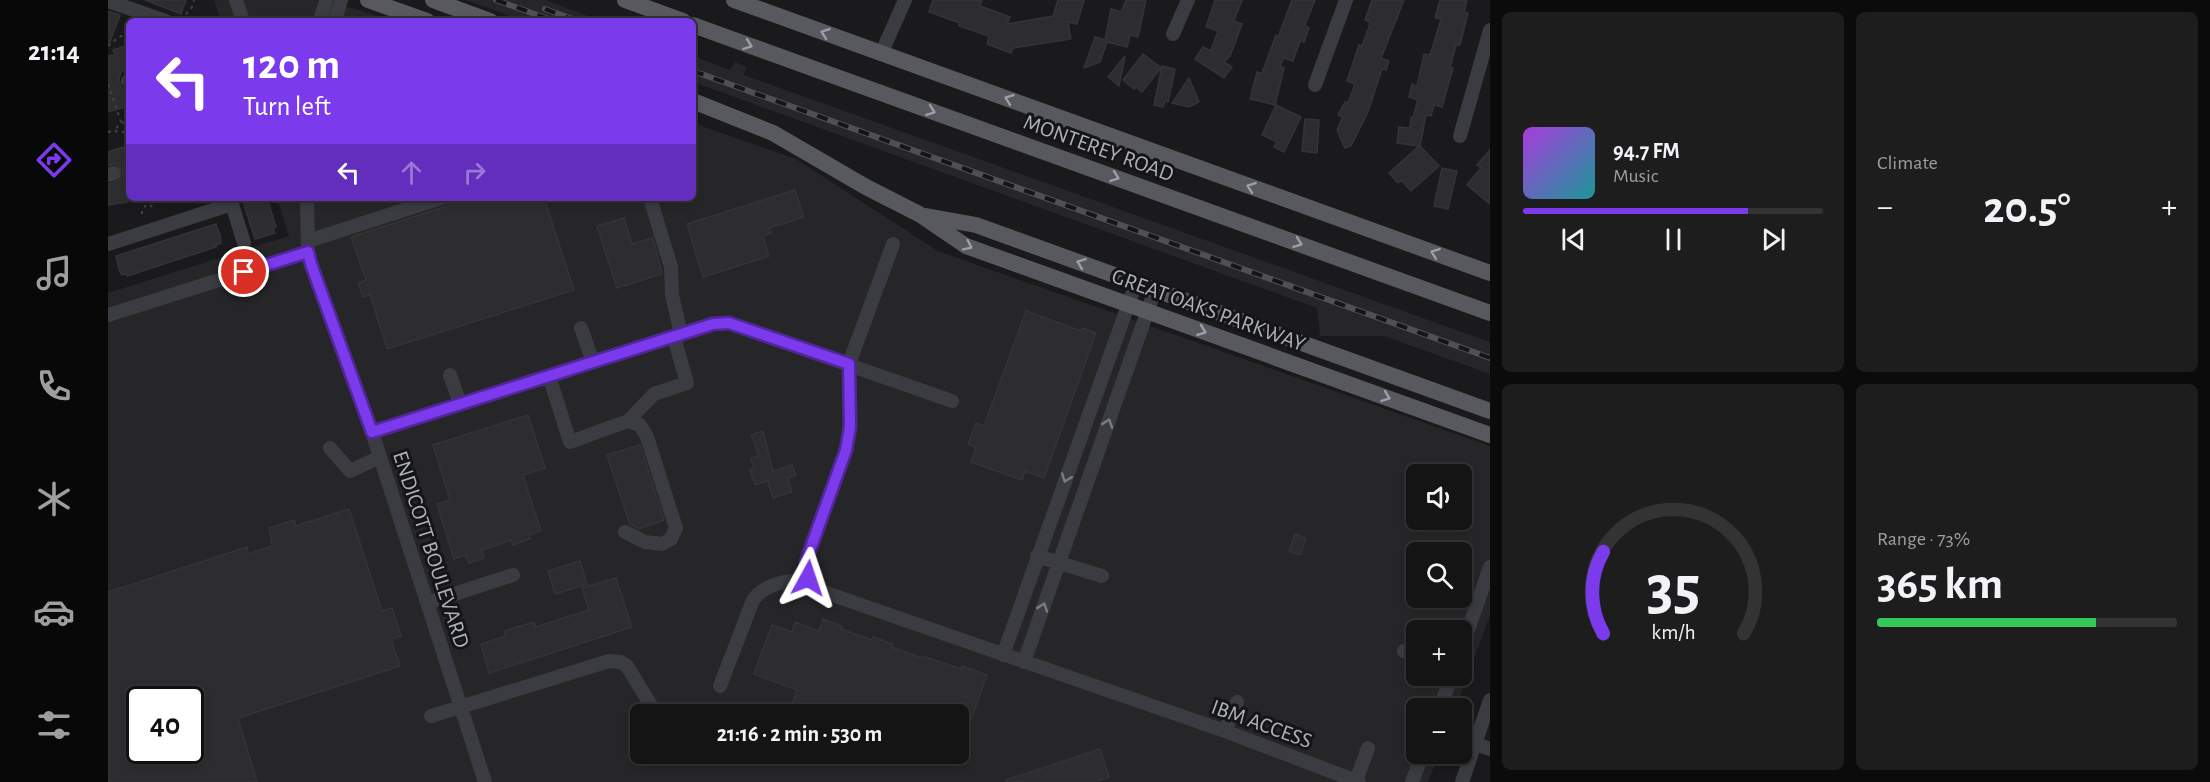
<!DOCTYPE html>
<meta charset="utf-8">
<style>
:root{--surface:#141415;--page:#1d1d1e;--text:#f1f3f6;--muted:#9d9ea0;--line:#333334;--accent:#7c3aed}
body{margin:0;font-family:"Alegreya Sans",sans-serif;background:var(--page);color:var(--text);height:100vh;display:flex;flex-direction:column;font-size:22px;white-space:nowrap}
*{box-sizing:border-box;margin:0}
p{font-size:20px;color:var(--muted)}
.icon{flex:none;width:33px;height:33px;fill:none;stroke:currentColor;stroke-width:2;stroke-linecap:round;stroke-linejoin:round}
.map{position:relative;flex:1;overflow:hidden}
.sheet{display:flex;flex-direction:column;gap:12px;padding:12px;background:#0b0b0c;width:720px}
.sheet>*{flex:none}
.banner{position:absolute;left:18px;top:18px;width:570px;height:183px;border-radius:9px;box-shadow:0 3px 9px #0003,0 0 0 2px var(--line);background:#7c3aed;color:#fff;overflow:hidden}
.buttons{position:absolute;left:1298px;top:464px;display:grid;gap:12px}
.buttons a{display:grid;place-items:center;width:66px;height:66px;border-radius:9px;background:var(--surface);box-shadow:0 3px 9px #0003,0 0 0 2px var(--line);font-size:30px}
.speed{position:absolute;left:18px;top:686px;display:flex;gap:12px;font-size:30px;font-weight:700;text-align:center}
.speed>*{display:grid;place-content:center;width:78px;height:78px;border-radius:50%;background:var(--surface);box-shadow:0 3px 9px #0003,0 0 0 2px var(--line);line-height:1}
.speed .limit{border:3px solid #111;border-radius:9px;background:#fff;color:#111}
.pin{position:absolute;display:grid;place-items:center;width:51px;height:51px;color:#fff;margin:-26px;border:3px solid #fff;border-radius:50%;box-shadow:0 2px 6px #0007}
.me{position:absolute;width:66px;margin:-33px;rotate:5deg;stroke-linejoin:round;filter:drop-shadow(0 0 4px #0008)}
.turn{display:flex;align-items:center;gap:21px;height:126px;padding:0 18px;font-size:27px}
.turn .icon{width:78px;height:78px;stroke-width:2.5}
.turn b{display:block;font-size:42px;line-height:51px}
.lanes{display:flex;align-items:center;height:57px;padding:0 18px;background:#0003;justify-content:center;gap:30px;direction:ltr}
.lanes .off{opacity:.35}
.big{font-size:45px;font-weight:600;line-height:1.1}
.sheet .widget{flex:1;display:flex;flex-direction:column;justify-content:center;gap:9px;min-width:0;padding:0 21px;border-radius:9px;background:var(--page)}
.sheet .dial{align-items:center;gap:0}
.dial svg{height:156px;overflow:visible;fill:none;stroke:var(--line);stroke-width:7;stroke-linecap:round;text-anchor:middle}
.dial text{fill:var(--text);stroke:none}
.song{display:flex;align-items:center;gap:18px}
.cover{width:72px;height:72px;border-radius:9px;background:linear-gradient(135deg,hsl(280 70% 55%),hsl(180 70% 35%))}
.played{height:6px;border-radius:3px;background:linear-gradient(90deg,var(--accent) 75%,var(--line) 75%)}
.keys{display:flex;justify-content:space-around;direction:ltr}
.heat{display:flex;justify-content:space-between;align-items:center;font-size:33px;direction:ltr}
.charge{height:9px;border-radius:4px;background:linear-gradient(90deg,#34c759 73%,var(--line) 0)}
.sheet .tiles{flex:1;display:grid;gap:12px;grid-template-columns:repeat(2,1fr)}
.trip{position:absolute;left:522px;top:704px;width:339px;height:60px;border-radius:9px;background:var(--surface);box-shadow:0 3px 9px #0003,0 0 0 2px var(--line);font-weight:600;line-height:60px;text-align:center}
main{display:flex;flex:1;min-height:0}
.tab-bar{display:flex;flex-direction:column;width:108px;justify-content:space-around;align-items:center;background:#080808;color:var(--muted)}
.tab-bar .icon{width:42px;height:42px}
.tab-bar .current{color:var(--accent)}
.tab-bar b{font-size:27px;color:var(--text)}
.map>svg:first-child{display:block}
.built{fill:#262629;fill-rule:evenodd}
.building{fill:#2d2d30;stroke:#343438;stroke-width:1.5;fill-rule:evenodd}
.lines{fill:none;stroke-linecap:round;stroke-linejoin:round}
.path{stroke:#414348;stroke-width:2;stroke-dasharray:3 4.5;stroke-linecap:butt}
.minor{stroke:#3b3c41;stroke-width:14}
.major{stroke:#57595f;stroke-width:16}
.rail-casing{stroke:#4e5056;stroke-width:6}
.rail{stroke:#151517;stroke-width:4;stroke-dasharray:11;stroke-linecap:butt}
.oneway{stroke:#9c9fa8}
.oneway2{stroke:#7a7c84}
.route-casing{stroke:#51269a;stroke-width:15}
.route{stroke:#7c3aed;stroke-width:10}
.labels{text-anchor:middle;stroke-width:6;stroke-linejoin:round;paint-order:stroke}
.street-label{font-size:22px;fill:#adb1ba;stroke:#151517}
</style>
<main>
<nav class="tab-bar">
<b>21:14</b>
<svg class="icon current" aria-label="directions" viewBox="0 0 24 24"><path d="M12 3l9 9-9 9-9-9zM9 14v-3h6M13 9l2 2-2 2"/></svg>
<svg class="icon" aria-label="music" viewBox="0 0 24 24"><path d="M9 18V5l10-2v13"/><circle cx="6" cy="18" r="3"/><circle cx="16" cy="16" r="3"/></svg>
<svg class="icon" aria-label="phone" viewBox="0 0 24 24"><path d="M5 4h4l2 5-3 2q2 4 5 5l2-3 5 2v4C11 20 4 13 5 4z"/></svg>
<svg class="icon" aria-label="climate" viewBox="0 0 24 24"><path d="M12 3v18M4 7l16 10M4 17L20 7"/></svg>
<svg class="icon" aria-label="car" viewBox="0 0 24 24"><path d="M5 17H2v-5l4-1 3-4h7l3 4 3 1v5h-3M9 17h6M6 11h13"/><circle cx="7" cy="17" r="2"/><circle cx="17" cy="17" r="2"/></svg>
<svg class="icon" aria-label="filters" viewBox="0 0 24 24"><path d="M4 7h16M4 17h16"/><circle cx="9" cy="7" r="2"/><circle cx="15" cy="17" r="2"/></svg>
</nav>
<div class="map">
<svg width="1382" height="782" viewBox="0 0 1382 782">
<rect width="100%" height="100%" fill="#1a1a1c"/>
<path class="built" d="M106,0H206L244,8L286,21H113Z
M358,0H437L493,21H416Z
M585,56L622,70L627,62L638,67L636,75L1382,342V374L1276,336H1212L1209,308L585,82Z
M585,123L688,159L830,251L1382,446V615L1348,708H1308V753H1331L1320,782H0V293L181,236L169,198H585ZM1308,474H1353V519H1308ZM1308,552H1353V597H1308ZM1308,630H1353V675H1308ZM32,699H82V750H32ZM532,714H850V753H532Z"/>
<path class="building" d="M37,0H78L73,14Z
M825,0H874L872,6L902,17L899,24L945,16L950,0H976L969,24L960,22L963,39L905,48L903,53L879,44L881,36L851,26L852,23L821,12Z
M1018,0H1038L1030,37L1022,35L1019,47L999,42L992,62L976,68L987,37L997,40L1003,9L1013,12Z
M1107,0H1134L1126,21L1134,24L1122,56L1116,62L1124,67L1116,78L1087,59L1095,47L1103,51L1110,31L1098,27Z
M1184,0H1207L1197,25L1201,28L1196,42L1192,41L1185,61L1176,58L1172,66L1176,68L1167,105L1142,99L1149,72L1154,73L1168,35L1170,37Z
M1264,0H1296L1273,58L1281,61L1278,70L1274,69L1260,112L1243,146L1237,148L1229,130L1235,117L1230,115L1237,102L1240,103L1247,84L1239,81L1251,45L1254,46L1261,27L1262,22L1257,20Z
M1332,0H1359L1356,12L1360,13L1352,45H1348L1342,67L1345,68L1334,107L1326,105L1323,116L1318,115L1312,146L1331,166L1303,191L1293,180L1290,183L1281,173L1311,146L1289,143L1291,127L1302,128L1303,117H1305L1310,100L1301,97L1304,84L1309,86L1316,54L1322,55L1325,46L1333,19L1327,18Z
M0,11L12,15L1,44H0Z
M21,45V69L13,72L11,79L13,87L19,90L21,106L0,112V56L7,55L5,50Z
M1035,54L1053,68L1034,92L1028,87L1026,89L1015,80Z
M1017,56L1011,86L1000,77Z
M1054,66L1067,69L1060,102L1057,101L1055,107L1046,105Z
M1081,78L1091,102L1081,107L1064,103Z
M1168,105L1193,117L1176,152L1166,147L1169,142L1154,135Z
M1197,119L1211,120L1209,153L1194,151Z
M15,147L21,165V193L18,194L20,202L0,205V184L9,181L15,174L11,166L7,164L0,166V152Z
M1382,150V204L1359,185L1373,168L1369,165Z
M1334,168L1349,171L1340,209L1326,206Z
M687,190L696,217L661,228L663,233L655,236L661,256L595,277L579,224Z
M134,198H159L168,227L165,228L167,233L147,239Z
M353,198H436L466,290L279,349L262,294L255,297L250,283L258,280L243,237L336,207L341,202Z
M516,218L524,244L545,238L554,274L509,288L489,226Z
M108,224L113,238H112L113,243L108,245V247L19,276L18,274L14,275L11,270L8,256Z
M918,311L973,331L974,328L988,333L936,478L917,471L914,480L863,462L868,447L860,444L868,423L876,426Z
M420,415L437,468L415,475L433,531L420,535L422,539L405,545L403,540L374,550L376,558L361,563L358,555L346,559L329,504L342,500L325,445Z
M655,431L665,471L684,465L688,475L680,478L684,492L665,498L660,481L647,485L642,470L646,469L643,458L651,456L643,435Z
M532,445L556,520L531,529L522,524L499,455Z
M241,509L274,611L284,608L293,636L283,639L292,666L130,718L149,782H0V592L139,547L140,554L164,546L161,528L186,520L188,526ZM32,699H82V750H32Z
M1187,534L1198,539L1192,555L1181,551Z
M472,561L479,584L447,594L440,571Z
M508,578L524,627L381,673L373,644L398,636L396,631L426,622L428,627L481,610L474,588Z
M715,619L734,626L733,629L764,640L765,637L785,644L783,647L814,658L815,656L853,669L854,666L879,675L852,751L850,714H693L682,710L689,690L646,674L664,625L684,632L687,622L711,631Z
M992,749L1001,777L985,782H899L898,780Z"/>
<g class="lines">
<path class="path" d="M73,20L84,7L86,0
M0,46L11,37L21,33
M0,84L13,122L7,130
M13,122L21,124
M21,128L16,132L21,148
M0,132L7,130L9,132H16
M37,198L39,204
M34,214V210L39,204L42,205L47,210"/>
<path class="minor" d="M128,0L135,21
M0,1L58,21
M212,21L218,0
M227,21L233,0
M1065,34L1080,0
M773,54L797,0
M20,81L21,80
M1207,85L1238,0
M1352,136L1382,30
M0,175L6,173
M199,198L200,252L203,264L264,432L377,782
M542,198L563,267L564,295L573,334
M124,204L136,243
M200,241L333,198
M0,244L124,204L122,198
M785,244L741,364L742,427L738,450L698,561C700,573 700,582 710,590L1117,731L1251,782
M0,315L200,252
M473,328L485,362
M342,375L352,404
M441,376L462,442L520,421L532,425L539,437L568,528L563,539L554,544L537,542L517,532
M520,421L546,394L579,383L566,337
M264,432L605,324L621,323L844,401
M222,448L242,471L272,457
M929,556L994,576
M319,603L405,575
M1353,650L1382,567
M1296,651L1308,656
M895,655L1028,283
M916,662L1047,290
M612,686L645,600C658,582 680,582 700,578
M1332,708L1344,675
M323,716L501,661L513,662L519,666L544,707L552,714
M1117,731L1129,702
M1367,744L1382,749
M1248,781L1260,748
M1304,782L1315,753
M1354,782L1382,700"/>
<path class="major" d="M260,0L319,21
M325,0L382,21
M517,0L575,21
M626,0L1382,273
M585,25L1382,313
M585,101L665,133L758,187L811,214L858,246L1382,435
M818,216L868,225L1382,411"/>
<g class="rail-casing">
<path id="rail" d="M388,0L446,21
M437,9L470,21
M585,71L1382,358"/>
</g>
<use href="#rail" class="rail"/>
</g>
<defs><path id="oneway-chevron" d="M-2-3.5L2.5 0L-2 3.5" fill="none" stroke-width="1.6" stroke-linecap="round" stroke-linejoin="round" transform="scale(1.5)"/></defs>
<g class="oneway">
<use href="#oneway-chevron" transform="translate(717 33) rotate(-160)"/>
<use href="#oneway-chevron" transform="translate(640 45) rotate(20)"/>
<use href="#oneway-chevron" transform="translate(901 99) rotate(-160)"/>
<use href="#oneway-chevron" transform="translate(823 111) rotate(20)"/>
<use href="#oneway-chevron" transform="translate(1007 177) rotate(20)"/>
<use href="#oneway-chevron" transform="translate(1143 187) rotate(-160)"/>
<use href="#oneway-chevron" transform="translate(1190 243) rotate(20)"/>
<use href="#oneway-chevron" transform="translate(860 246) rotate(26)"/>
<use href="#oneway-chevron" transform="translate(1327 253) rotate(-160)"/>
<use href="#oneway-chevron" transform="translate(973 263) rotate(-160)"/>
<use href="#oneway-chevron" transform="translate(1094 331) rotate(20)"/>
<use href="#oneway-chevron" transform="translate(1278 397) rotate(20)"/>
</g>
<g class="oneway2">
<use href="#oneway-chevron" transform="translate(1000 423) rotate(-71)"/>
<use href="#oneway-chevron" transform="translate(958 478) rotate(110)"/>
<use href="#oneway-chevron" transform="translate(935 607) rotate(-71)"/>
</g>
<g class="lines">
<g class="route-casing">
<path id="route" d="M136,272L200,252L203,264L264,432L605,324L621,323L741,364L742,427L738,450L698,561L700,578"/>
</g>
<use href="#route" class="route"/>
</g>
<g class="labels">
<g class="street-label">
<text transform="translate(991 147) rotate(20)" y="8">MONTEREY ROAD</text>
<text transform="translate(1101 309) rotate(20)" y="8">GREAT OAKS PARKWAY</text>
<text transform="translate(324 549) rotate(72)" y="8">ENDICOTT BOULEVARD</text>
<text transform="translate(1154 723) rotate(20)" y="8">IBM ACCESS</text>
</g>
</g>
</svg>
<div class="buttons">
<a><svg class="icon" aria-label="sound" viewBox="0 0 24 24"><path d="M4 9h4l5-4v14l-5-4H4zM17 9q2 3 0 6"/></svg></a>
<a><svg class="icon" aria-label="search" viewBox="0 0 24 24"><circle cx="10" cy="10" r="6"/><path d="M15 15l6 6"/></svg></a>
<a>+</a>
<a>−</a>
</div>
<div class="speed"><div class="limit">40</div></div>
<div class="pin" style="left:136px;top:272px;background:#d93025"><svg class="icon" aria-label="arrive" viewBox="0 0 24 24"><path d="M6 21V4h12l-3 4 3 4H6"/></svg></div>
<svg class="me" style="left:700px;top:578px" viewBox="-20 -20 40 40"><path d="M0-17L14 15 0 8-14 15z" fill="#7c3aed" stroke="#fff" stroke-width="4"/></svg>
<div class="trip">21:16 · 2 min · 530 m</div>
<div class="banner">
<div class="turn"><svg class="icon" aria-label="left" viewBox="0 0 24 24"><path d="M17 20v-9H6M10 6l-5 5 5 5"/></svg><div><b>120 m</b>Turn left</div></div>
<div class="lanes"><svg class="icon" aria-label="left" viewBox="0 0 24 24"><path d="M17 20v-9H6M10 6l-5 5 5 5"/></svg><svg class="icon off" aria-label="ahead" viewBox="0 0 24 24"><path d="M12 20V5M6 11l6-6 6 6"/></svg><svg class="icon off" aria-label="right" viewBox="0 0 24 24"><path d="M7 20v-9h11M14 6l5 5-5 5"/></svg></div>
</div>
</div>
<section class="sheet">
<div class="tiles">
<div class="widget">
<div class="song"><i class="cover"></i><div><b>94.7 FM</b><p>Music</p></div></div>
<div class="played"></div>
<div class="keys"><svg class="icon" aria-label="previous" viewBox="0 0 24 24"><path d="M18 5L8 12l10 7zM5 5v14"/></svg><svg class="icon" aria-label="pause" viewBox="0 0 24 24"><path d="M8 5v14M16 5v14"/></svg><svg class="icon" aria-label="next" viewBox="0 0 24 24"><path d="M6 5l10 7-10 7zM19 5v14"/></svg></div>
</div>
<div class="widget"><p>Climate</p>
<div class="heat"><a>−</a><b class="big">20.5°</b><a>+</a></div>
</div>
<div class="widget dial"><svg viewBox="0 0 100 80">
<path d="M14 69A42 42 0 1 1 86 69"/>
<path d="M14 69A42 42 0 0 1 14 27" stroke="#7c3aed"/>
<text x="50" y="56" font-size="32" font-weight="700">35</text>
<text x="50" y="72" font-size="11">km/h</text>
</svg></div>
<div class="widget"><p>Range · 73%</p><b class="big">365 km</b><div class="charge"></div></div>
</div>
</section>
</main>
